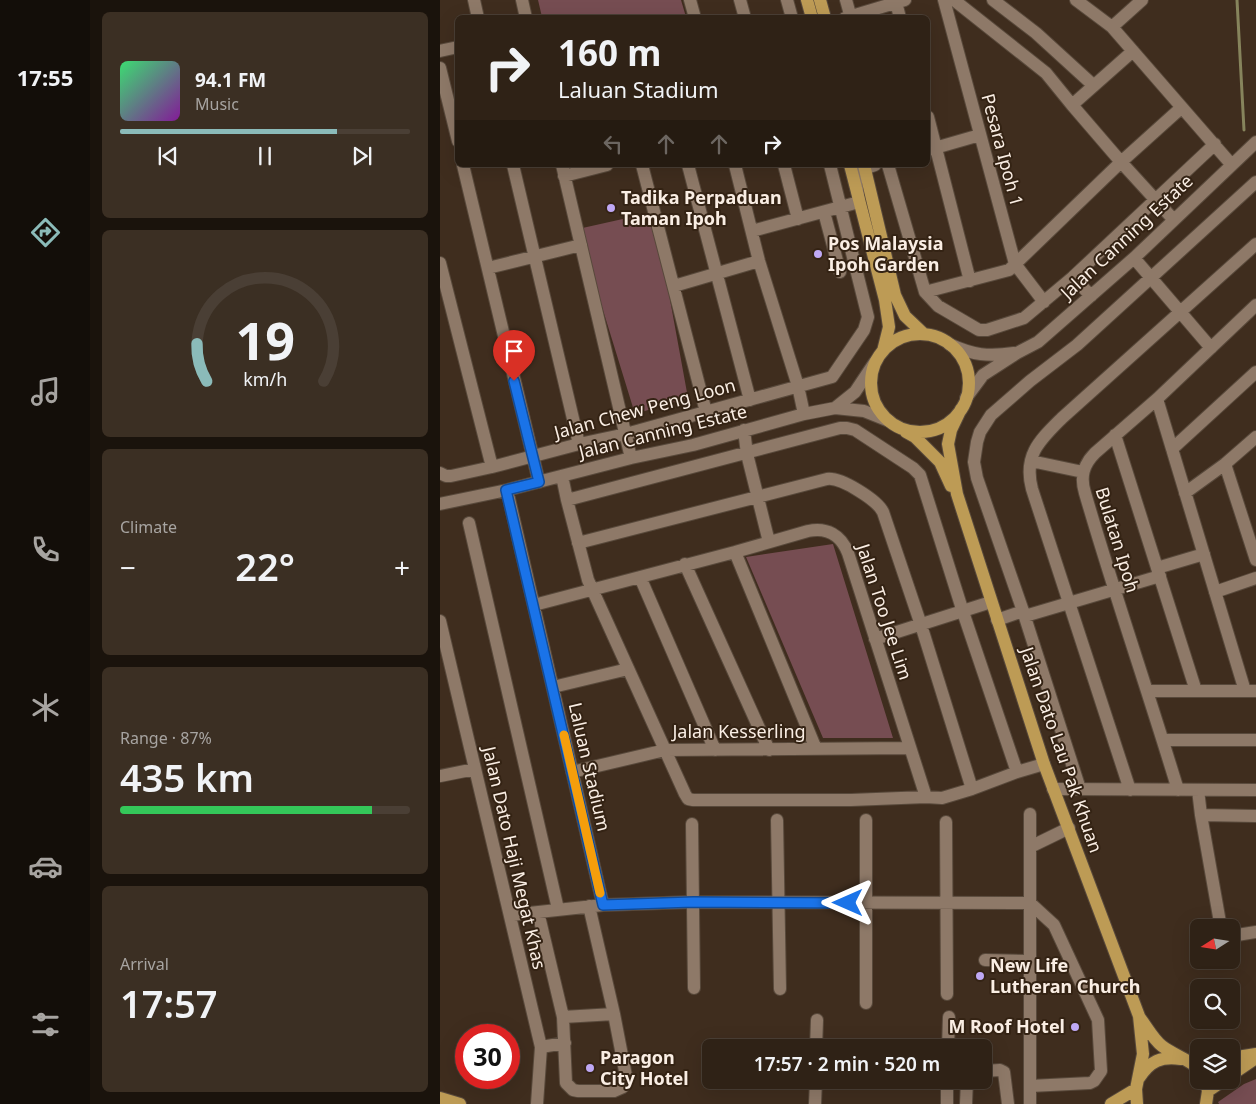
<!DOCTYPE html>
<meta charset="utf-8">
<style>
:root{--surface:#2f2216;--page:#3b2f23;--text:#f1f3f6;--muted:#a7a4a1;--line:#4a3f35;--accent:#8bbbb9}
body{margin:0;font-family:"Noto Sans",sans-serif;background:var(--page);color:var(--text);height:100vh;display:flex;flex-direction:column;font-size:19px;white-space:nowrap}
*{box-sizing:border-box;margin:0}
p{font-size:16px;color:var(--muted)}
.icon{flex:none;width:28px;height:28px;fill:none;stroke:currentColor;stroke-width:2;stroke-linecap:round;stroke-linejoin:round}
.map{position:relative;flex:1;overflow:hidden}
.side{display:flex;flex-direction:column;gap:12px;padding:12px;background:#1a130c;width:350px}
.side>*{flex:none}
.guide{position:absolute;left:15px;top:15px;width:475px;height:152px;border-radius:8px;box-shadow:0 5px 20px #0002,0 0 0 1px var(--line);background:#2f2216;color:var(--text);overflow:hidden}
.needle{width:32px;rotate:258deg}
.buttons{position:absolute;left:750px;top:919px;display:grid;gap:10px}
.buttons a{display:grid;place-items:center;width:50px;height:50px;border-radius:8px;background:var(--surface);box-shadow:0 5px 20px #0002,0 0 0 1px var(--line);font-size:25px}
.speed{position:absolute;left:15px;top:1024px;display:flex;gap:10px;font-size:25px;font-weight:700;text-align:center}
.speed>*{display:grid;place-content:center;width:65px;height:65px;border-radius:50%;background:var(--surface);box-shadow:0 5px 20px #0002,0 0 0 1px var(--line);line-height:1}
.speed .limit{border:8px solid #d22;background:#fff;color:#111}
.pin{position:absolute;display:grid;place-items:center;width:42px;height:42px;color:#fff;margin:-51px -21px;border-radius:50% 50% 50% 0;rotate:-45deg;box-shadow:0 0 5px #0007}
.pin .icon{rotate:45deg}
.me{position:absolute;width:55px;margin:-28px;rotate:270deg;stroke-linejoin:round;filter:drop-shadow(0 0 4px #0008)}
.turn{display:flex;align-items:center;gap:18px;height:105px;padding:0 20px;font-size:22px}
.turn .icon{width:65px;height:65px;stroke-width:2.5}
.turn b{display:block;font-size:35px;line-height:42px}
.lanes{display:flex;align-items:center;height:48px;padding:0 20px;background:#0003;justify-content:center;gap:25px;direction:ltr}
.lanes .off{opacity:.35}
.big{font-size:38px;font-weight:600;line-height:1.1}
.side .widget{flex:1;display:flex;flex-direction:column;justify-content:center;gap:8px;min-width:0;padding:0 18px;border-radius:8px;background:var(--page)}
.side .dial{align-items:center;gap:0}
.dial svg{height:130px;overflow:visible;fill:none;stroke:var(--line);stroke-width:7;stroke-linecap:round;text-anchor:middle}
.dial text{fill:var(--text);stroke:none}
.song{display:flex;align-items:center;gap:15px}
.cover{width:60px;height:60px;border-radius:8px;background:linear-gradient(135deg,hsl(140 70% 55%),hsl(290 70% 35%))}
.played{height:5px;border-radius:2px;background:linear-gradient(90deg,var(--accent) 75%,var(--line) 75%)}
.keys{display:flex;justify-content:space-around;direction:ltr}
.heat{display:flex;justify-content:space-between;align-items:center;font-size:28px;direction:ltr}
.charge{height:8px;border-radius:4px;background:linear-gradient(90deg,#34c759 87%,var(--line) 0)}
.trip{position:absolute;left:262px;top:1039px;width:290px;height:50px;border-radius:8px;background:var(--surface);box-shadow:0 5px 20px #0002,0 0 0 1px var(--line);font-weight:600;line-height:50px;text-align:center}
main{display:flex;flex:1;min-height:0}
.tab-bar{display:flex;flex-direction:column;width:90px;justify-content:space-around;align-items:center;background:#130e09;color:var(--muted)}
.tab-bar .icon{width:35px;height:35px}
.tab-bar .on{color:var(--accent)}
.tab-bar b{font-size:22px;color:var(--text)}
.map>svg:first-child{display:block}
.green{fill:#764d52}
.lines{fill:none;stroke-linecap:round;stroke-linejoin:round}
.stream{stroke:#86845c;stroke-width:3}
.minor-casing{stroke:#58493b;stroke-width:14}
.major-casing{stroke:#58493b;stroke-width:14}
.minor{stroke:#8e7968;stroke-width:12}
.major{stroke:#bd9b55;stroke-width:12}
.route-casing{stroke:#114b97;stroke-width:12}
.route{stroke:#1a73e8;stroke-width:9}
.slow{stroke:#f59e0b;stroke-width:9}
.poi-dot{fill:#bfa8f4;stroke:#342314;stroke-width:2}
.labels{text-anchor:middle;stroke-width:4;stroke-linejoin:round;paint-order:stroke}
.street-label{font-size:18px;fill:#faeee4;stroke:#342314}
.poi-label{font-size:18px;font-weight:bold;fill:#faeee4;stroke:#342314;text-anchor:start}
</style>
<main>
<nav class="tab-bar">
<b>17:55</b>
<svg class="icon on" aria-label="directions" viewBox="0 0 24 24"><path d="M12 3l9 9-9 9-9-9zM9 14v-3h6M13 9l2 2-2 2"/></svg>
<svg class="icon" aria-label="music" viewBox="0 0 24 24"><path d="M9 18V5l10-2v13"/><circle cx="6" cy="18" r="3"/><circle cx="16" cy="16" r="3"/></svg>
<svg class="icon" aria-label="phone" viewBox="0 0 24 24"><path d="M5 4h4l2 5-3 2q2 4 5 5l2-3 5 2v4C11 20 4 13 5 4z"/></svg>
<svg class="icon" aria-label="climate" viewBox="0 0 24 24"><path d="M12 3v18M4 7l16 10M4 17L20 7"/></svg>
<svg class="icon" aria-label="car" viewBox="0 0 24 24"><path d="M5 17H2v-5l4-1 3-4h7l3 4 3 1v5h-3M9 17h6M6 11h13"/><circle cx="7" cy="17" r="2"/><circle cx="17" cy="17" r="2"/></svg>
<svg class="icon" aria-label="filters" viewBox="0 0 24 24"><path d="M4 7h16M4 17h16"/><circle cx="9" cy="7" r="2"/><circle cx="15" cy="17" r="2"/></svg>
</nav>
<section class="side">
<div class="widget">
<div class="song"><i class="cover"></i><div><b>94.1 FM</b><p>Music</p></div></div>
<div class="played"></div>
<div class="keys"><svg class="icon" aria-label="previous" viewBox="0 0 24 24"><path d="M18 5L8 12l10 7zM5 5v14"/></svg><svg class="icon" aria-label="pause" viewBox="0 0 24 24"><path d="M8 5v14M16 5v14"/></svg><svg class="icon" aria-label="next" viewBox="0 0 24 24"><path d="M6 5l10 7-10 7zM19 5v14"/></svg></div>
</div>
<div class="widget dial"><svg viewBox="0 0 100 80">
<path d="M14 69A42 42 0 1 1 86 69"/>
<path d="M14 69A42 42 0 0 1 8 46" stroke="#8bbbb9"/>
<text x="50" y="56" font-size="32" font-weight="700">19</text>
<text x="50" y="72" font-size="11">km/h</text>
</svg></div>
<div class="widget"><p>Climate</p>
<div class="heat"><a>−</a><b class="big">22°</b><a>+</a></div>
</div>
<div class="widget"><p>Range · 87%</p><b class="big">435 km</b><div class="charge"></div></div>
<div class="widget"><p>Arrival</p><b class="big">17:57</b></div>
</section>
<div class="map">
<svg width="816" height="1104" viewBox="0 0 816 1104">
<rect width="100%" height="100%" fill="#3f2d1e"/>
<path class="green" d="M98,0H241L246,17H102Z
M214,212L248,398L195,414L138,229Z
M393,544L453,738H383L306,557Z
M816,1079V1104H779L778,1102L804,1084Z"/>
<g class="lines">
<path class="stream" d="M797,0L804,130"/>
<g class="minor-casing">
<path id="minor" d="M34,0L38,18
M82,0L86,18
M250,0L255,18
M300,0L305,18
M347,0L352,18
M406,0L411,18
M504,0L575,264L604,302
M514,0L606,73L632,105L681,162L733,219
M553,0L596,33L653,85
M636,0L672,27L791,164
M456,2L460,18
M405,18L465,0
M672,27L702,0
M0,51L18,47
M0,68L18,141
M632,105L693,51
M488,117L530,281
M488,150L540,135
M23,165L99,482
M73,165L139,444
M122,165L191,458
M202,165L266,412
M248,165L310,400
M295,165L319,261L358,386L364,414
M344,165L358,219
M448,165L485,292L498,306L539,330H547L584,318L633,277L775,144
M124,176L167,165
M384,212L400,272
M312,231L419,202L416,182L418,171L435,165
M694,258L771,348
M0,263L52,467
M48,268L141,245
M633,277L651,296
M234,286L319,261
M485,292L569,270L681,162L741,108
M509,344C533,355 548,357 574,353
M526,398L543,375L577,353L598,342L694,258L816,142
M717,399L805,691
M395,408L424,411L449,421
M304,430L307,454L329,542
M675,435L756,691
M732,449L816,372
M591,461L643,472
M785,464L816,560
M0,473L6,476H11L52,467L139,444L186,434L392,377L424,330L428,317L390,165
M122,476L127,500
M67,490L163,905
M745,493L785,464L816,437
M0,504L67,490L191,458L253,445L364,414L395,408L415,392L435,362
M29,523L118,909
M138,543L387,479C401,477 437,500 443,512L481,625L532,789
M295,552L376,749
M245,564L329,750
M717,568L764,554
M200,577L275,750
M775,592L816,578
M94,605L295,552L368,531C387,527 401,535 408,553L486,797
M585,616L720,576
M557,620L583,611
M0,621L101,1047L97,1104
M435,639L551,602
M113,687L188,669
M708,691H816
M723,740H816
M132,772L225,750L469,748
M577,772L523,612L480,475L473,468L415,430L407,428H400L127,500L148,580L245,794L248,799L253,800H411L486,797L502,798L532,789L577,772L604,764
M0,776L35,769
M613,789L816,790
M640,789L583,611L537,478L534,462L537,442L540,432L551,415L590,381L637,345L816,182
M690,790L592,489C583,455 600,440 622,418L816,244
M738,790C708,691 674,593 645,493C640,477 643,465 655,453L717,399L816,305
M758,790L761,815L781,928
M590,814V847
M761,815L816,816
M337,820L340,989
M506,822L507,994
M252,824L254,988
M98,912L123,1017L126,1083L133,1090L138,1091H174L183,1087L186,1076L174,1014L149,906
M71,915L163,905L253,902L590,903L614,925L658,1020L661,1071L654,1081L650,1083L590,1086
M791,936L816,932
M545,960L590,961
M426,1003V820
M123,1017L174,1014
M101,1047L125,1043
M376,1048L377,1020
M508,1048L509,1017
M544,1071L560,1070L564,1072L568,1104
M375,1104L376,1080
M507,1104V1080
M526,1104L527,1080
M590,1104V847L629,828"/>
</g>
<g class="major-casing">
<path id="major" d="M367,0L372,18
M380,0L385,18
M410,165L445,300L449,327L443,351
M424,165L455,295L465,316L484,334
M431 383a49 49 0 1 1 98 0a49 49 0 1 1-98 0Z
M521,409L511,430L508,444L517,494L604,764L699,1016L703,1054L696,1089L697,1104
M466,432L475,437L500,462L511,486
M700,1018C707,1027 713,1039 722,1046C734,1055 748,1059 759,1069
M791,1058L816,1054
M791,1075L816,1058
M699,1078C710,1061 721,1056 741,1059
M765,1080L768,1091L766,1104
M768,1091L784,1080
M0,1098L20,1104
M671,1104L696,1089"/>
</g>
<use href="#minor" class="minor"/>
<use href="#major" class="major"/>
</g>
<g class="lines">
<g class="route-casing">
<path id="route" d="M74,381L99,482L66,490L163,905L253,902L408,903"/>
</g>
<use href="#route" class="route"/>
<path class="slow" d="M124,735L160,893"/>
</g>
<g class="poi-dot">
<circle cx="171" cy="208" r="5"/>
<circle cx="378" cy="254" r="5"/>
<circle cx="540" cy="976" r="5"/>
<circle cx="635" cy="1027" r="5"/>
<circle cx="150" cy="1068" r="5"/>
</g>
<g class="labels">
<g class="street-label">
<text transform="translate(562 150) rotate(75)" y="6">Pesara Ipoh 1</text>
<text transform="translate(687 237) rotate(-43)" y="6">Jalan Canning Estate</text>
<text transform="translate(205 409) rotate(-15)" y="6">Jalan Chew Peng Loon</text>
<text transform="translate(223 432) rotate(-14)" y="6">Jalan Canning Estate</text>
<text transform="translate(677 540) rotate(73)" y="6">Bulatan Ipoh</text>
<text transform="translate(444 612) rotate(72)" y="6">Jalan Too Jee Lim</text>
<text x="299" y="738">Jalan Kesserling</text>
<text transform="translate(621 750) rotate(71)" y="6">Jalan Dato Lau Pak Khuan</text>
<text transform="translate(149 767) rotate(77)" y="6">Laluan Stadium</text>
<text transform="translate(74 858) rotate(77)" y="6">Jalan Dato Haji Megat Khas</text>
</g>
<g class="poi-label">
<text x="181" y="204">Tadika Perpaduan<tspan x="181" dy="21">Taman Ipoh</tspan></text>
<text x="388" y="250">Pos Malaysia<tspan x="388" dy="21">Ipoh Garden</tspan></text>
<text x="550" y="972">New Life<tspan x="550" dy="21">Lutheran Church</tspan></text>
<text x="625" y="1033" text-anchor="end">M Roof Hotel</text>
<text x="160" y="1064">Paragon<tspan x="160" dy="21">City Hotel</tspan></text>
</g>
</g>
</svg>
<div class="buttons">
<a><svg class="needle" viewBox="-14 -14 28 28"><path d="M0-13l5 13h-10z" fill="#e53935"/><path d="M0 13l5-13h-10z" fill="#a7a4a1"/></svg></a>
<a><svg class="icon" aria-label="search" viewBox="0 0 24 24"><circle cx="10" cy="10" r="6"/><path d="M15 15l6 6"/></svg></a>
<a><svg class="icon" aria-label="layers" viewBox="0 0 24 24"><path d="M12 4l9 5-9 5-9-5zM3 14l9 5 9-5"/></svg></a>
</div>
<div class="speed"><div class="limit">30</div></div>
<div class="pin" style="left:74px;top:381px;background:#d93025"><svg class="icon" aria-label="arrive" viewBox="0 0 24 24"><path d="M6 21V4h12l-3 4 3 4H6"/></svg></div>
<svg class="me" style="left:408px;top:903px" viewBox="-20 -20 40 40"><path d="M0-17L14 15 0 8-14 15z" fill="#1a73e8" stroke="#fff" stroke-width="4"/></svg>
<div class="trip">17:57 · 2 min · 520 m</div>
<div class="guide">
<div class="turn"><svg class="icon" aria-label="right" viewBox="0 0 24 24"><path d="M7 20v-9h11M14 6l5 5-5 5"/></svg><div><b>160 m</b>Laluan Stadium</div></div>
<div class="lanes"><svg class="icon off" aria-label="left" viewBox="0 0 24 24"><path d="M17 20v-9H6M10 6l-5 5 5 5"/></svg><svg class="icon off" aria-label="ahead" viewBox="0 0 24 24"><path d="M12 20V5M6 11l6-6 6 6"/></svg><svg class="icon off" aria-label="ahead" viewBox="0 0 24 24"><path d="M12 20V5M6 11l6-6 6 6"/></svg><svg class="icon" aria-label="right" viewBox="0 0 24 24"><path d="M7 20v-9h11M14 6l5 5-5 5"/></svg></div>
</div>
</div>
</main>
